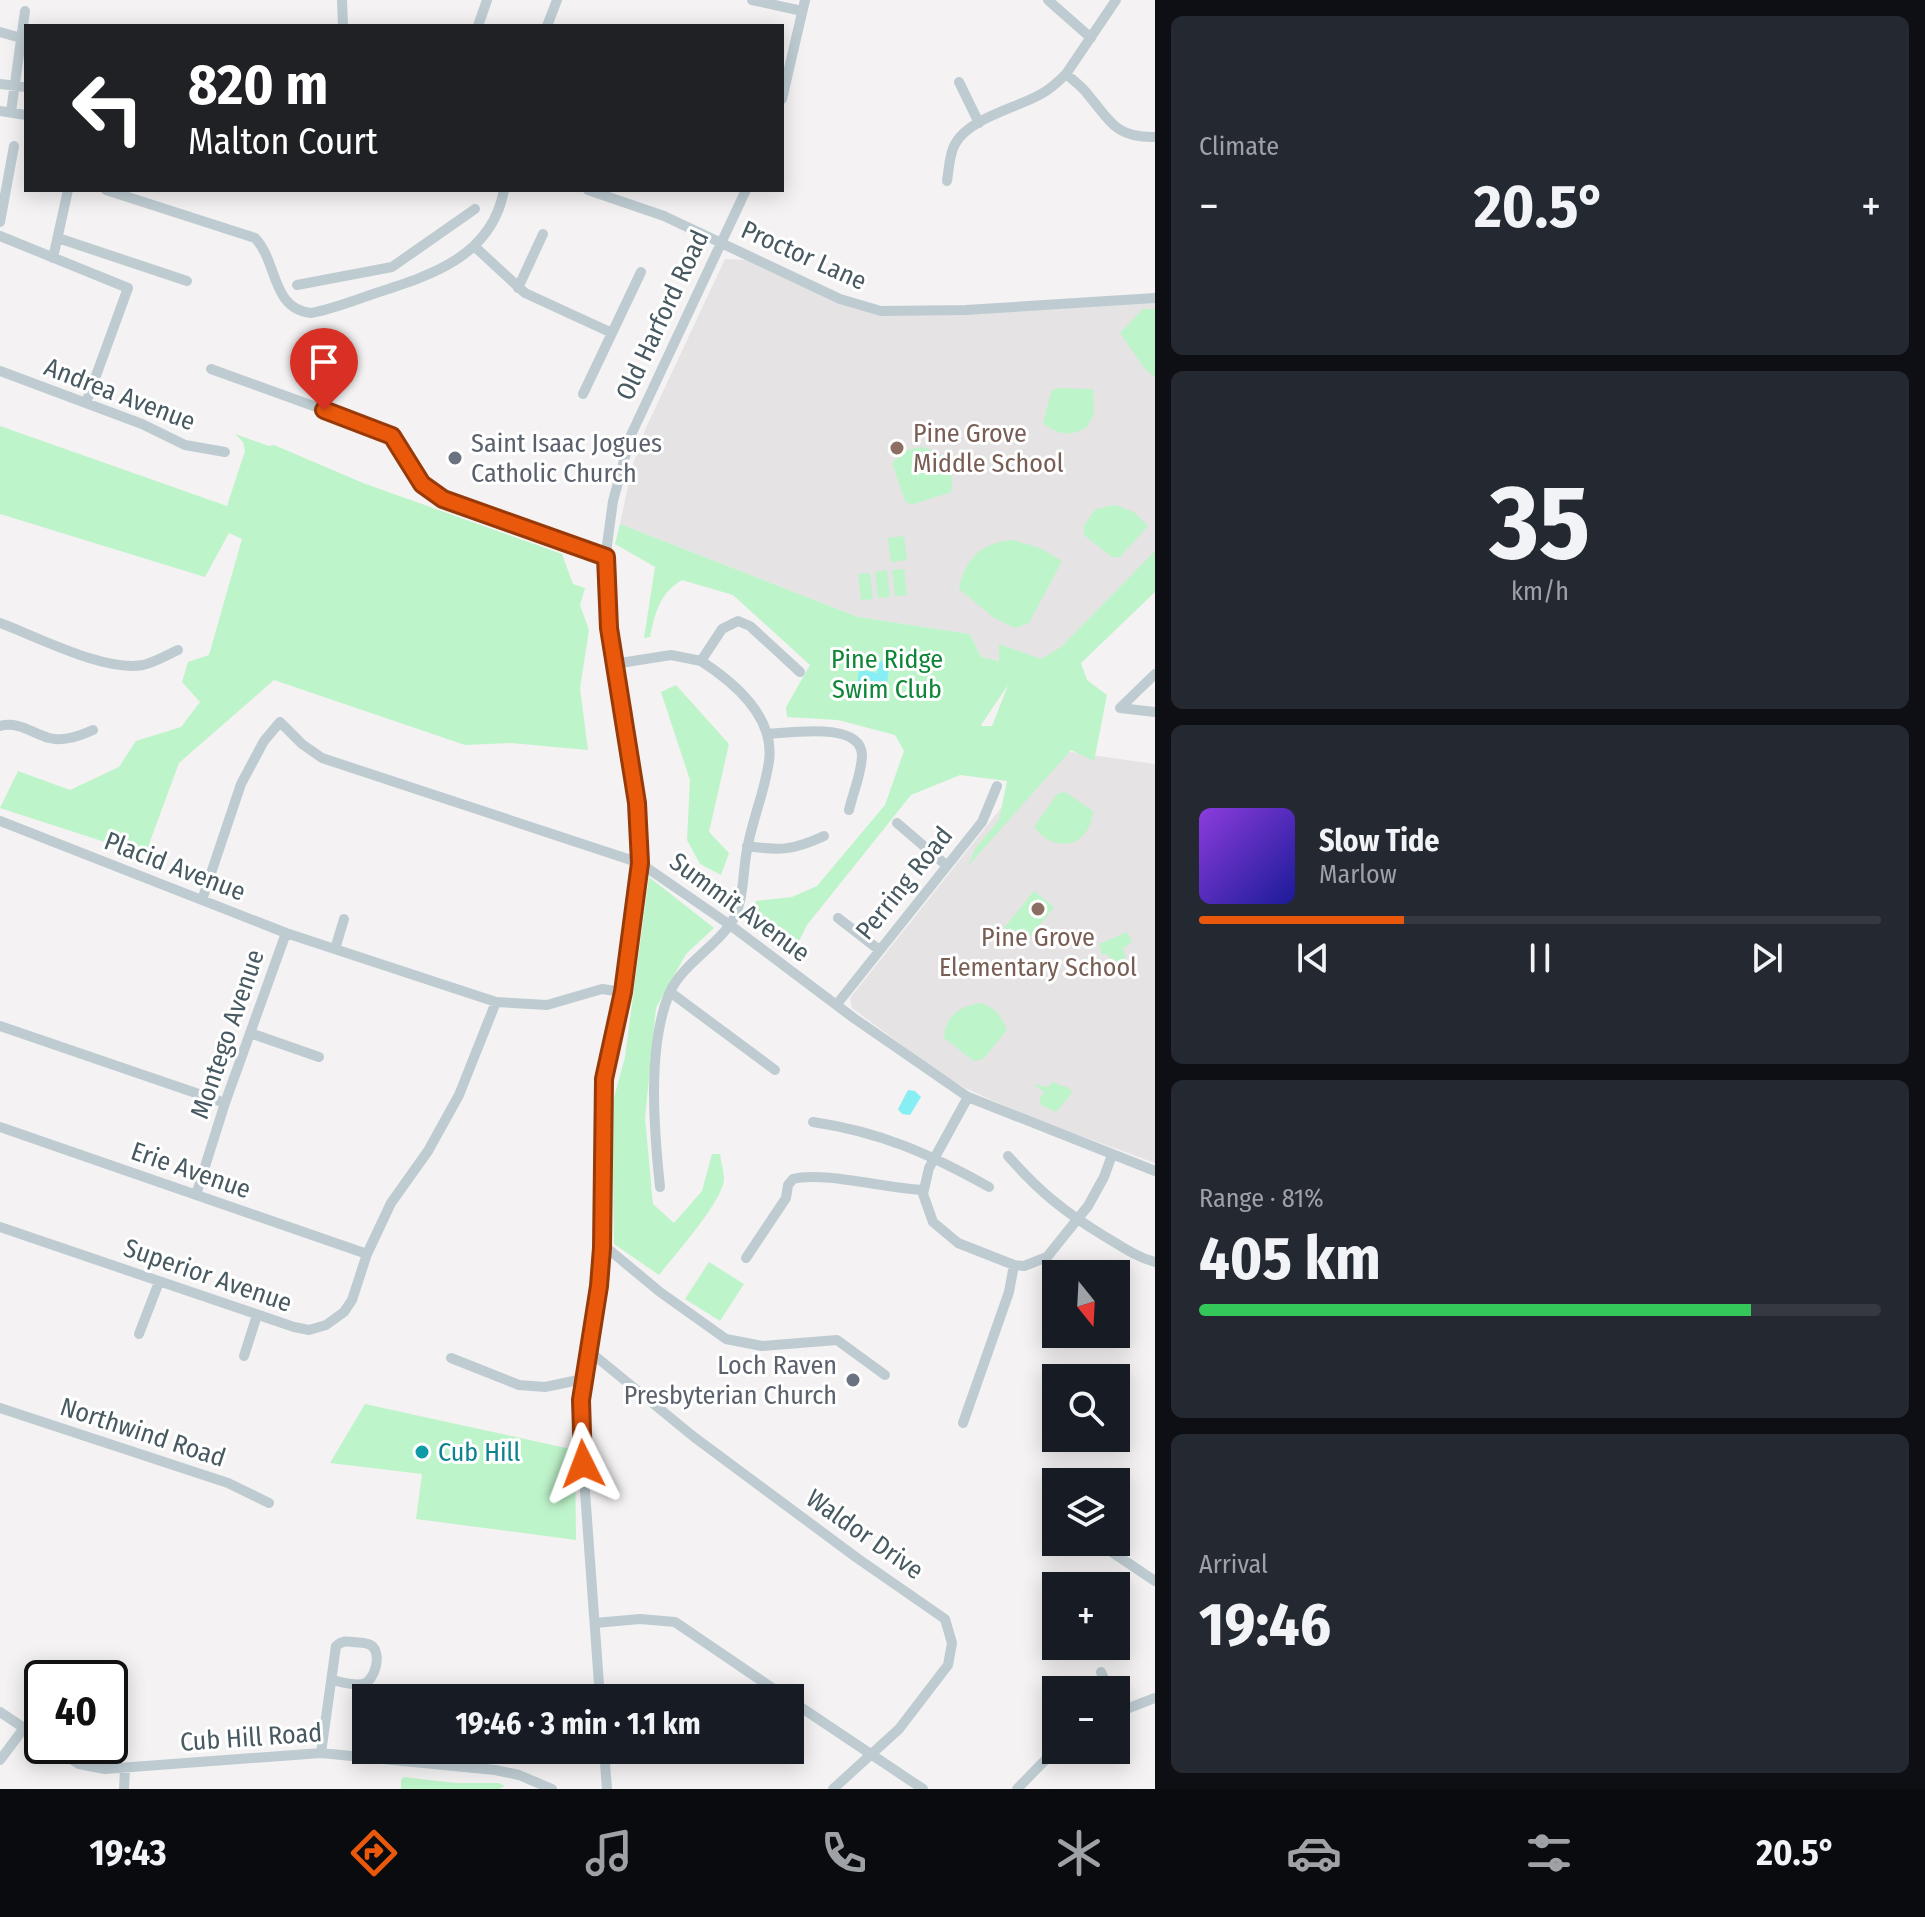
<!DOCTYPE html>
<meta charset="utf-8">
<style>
:root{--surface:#171b24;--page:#242831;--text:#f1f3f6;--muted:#9ea1a6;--line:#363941;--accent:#ea580c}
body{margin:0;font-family:"Fira Sans Condensed",sans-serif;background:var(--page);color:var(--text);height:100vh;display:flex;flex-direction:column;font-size:30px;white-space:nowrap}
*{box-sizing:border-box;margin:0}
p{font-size:26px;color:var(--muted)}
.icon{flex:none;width:44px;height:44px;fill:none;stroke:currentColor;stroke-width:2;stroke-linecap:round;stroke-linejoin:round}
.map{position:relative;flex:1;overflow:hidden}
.side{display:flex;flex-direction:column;gap:16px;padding:16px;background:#0d0f14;width:770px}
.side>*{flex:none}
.guide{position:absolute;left:24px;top:24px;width:760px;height:168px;border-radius:0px;box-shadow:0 4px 20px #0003;background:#202124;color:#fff;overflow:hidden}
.needle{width:52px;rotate:162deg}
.buttons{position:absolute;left:1042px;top:1260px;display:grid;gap:16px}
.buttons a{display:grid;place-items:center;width:88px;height:88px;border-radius:0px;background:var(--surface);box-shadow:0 4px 20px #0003;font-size:40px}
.speed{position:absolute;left:24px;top:1660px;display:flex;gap:16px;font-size:40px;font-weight:700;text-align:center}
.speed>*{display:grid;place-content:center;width:104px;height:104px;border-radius:50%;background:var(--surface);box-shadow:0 4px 20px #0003;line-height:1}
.speed .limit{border:4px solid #111;border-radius:12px;background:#fff;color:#111}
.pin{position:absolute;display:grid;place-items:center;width:68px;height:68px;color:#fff;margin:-82px -34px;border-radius:50% 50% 50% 0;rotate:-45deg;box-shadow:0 0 8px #0007}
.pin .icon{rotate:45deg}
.me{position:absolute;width:88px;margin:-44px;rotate:357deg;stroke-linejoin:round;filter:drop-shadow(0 0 6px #0008)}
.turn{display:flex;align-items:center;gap:28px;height:168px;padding:0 32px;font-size:36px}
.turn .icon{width:104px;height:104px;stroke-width:2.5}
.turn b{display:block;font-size:56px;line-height:68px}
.big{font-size:60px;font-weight:700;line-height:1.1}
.side .card{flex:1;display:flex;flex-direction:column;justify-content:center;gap:12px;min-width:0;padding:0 28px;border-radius:12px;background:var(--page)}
.side .dial{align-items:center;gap:0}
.dial b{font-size:104px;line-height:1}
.song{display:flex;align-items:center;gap:24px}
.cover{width:96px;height:96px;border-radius:12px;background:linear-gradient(135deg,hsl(270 70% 55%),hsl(240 70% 35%))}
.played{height:8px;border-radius:4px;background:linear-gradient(90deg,var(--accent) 30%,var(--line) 30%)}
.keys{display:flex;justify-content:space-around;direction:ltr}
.heat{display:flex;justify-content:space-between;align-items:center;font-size:44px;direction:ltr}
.charge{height:12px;border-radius:6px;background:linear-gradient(90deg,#34c759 81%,var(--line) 0)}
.trip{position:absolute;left:352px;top:1684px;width:452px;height:80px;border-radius:0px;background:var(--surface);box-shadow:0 4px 20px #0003;font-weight:700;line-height:80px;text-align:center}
.tab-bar{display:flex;height:128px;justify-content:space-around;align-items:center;background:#090b0e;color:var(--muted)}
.tab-bar .icon{width:56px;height:56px}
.tab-bar .current{color:var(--accent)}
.tab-bar b{font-size:36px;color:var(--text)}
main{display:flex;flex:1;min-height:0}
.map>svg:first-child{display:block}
.education{fill:#e5e3e4}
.green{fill:#bef4ca;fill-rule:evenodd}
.water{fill:#87eff4}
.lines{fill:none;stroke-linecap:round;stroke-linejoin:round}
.minor{stroke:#beccd2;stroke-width:10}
.route-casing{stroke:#983908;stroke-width:20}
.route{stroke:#ea580c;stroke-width:14}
.education-dot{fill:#8d6e63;stroke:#fff;stroke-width:3}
.worship-dot{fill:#6b7280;stroke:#fff;stroke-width:3}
.culture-dot{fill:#0f9aa8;stroke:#fff;stroke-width:3}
.labels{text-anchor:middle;stroke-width:6;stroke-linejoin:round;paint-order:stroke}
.street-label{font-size:26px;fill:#475961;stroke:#fff}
.education-label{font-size:26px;fill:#785e54;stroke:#fff;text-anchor:start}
.worship-label{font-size:26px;fill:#5b616d;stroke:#fff;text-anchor:start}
.park-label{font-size:26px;fill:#0f8637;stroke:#fff}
.culture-label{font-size:26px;fill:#0d838f;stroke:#fff;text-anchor:start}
</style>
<main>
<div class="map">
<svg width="1155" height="1789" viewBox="0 0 1155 1789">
<rect width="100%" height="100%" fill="#f4f2f2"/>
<path class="education" d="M725,259L745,260L864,309L1155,301V552L1039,669L981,657L970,634L858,617L620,524L632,467L645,430Z
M1048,749L1155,764V1163L1024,1115L963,1087L930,1066L852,1008L850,998Z"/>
<path class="green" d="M1143,309H1155V377L1145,369L1120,333Z
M1057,388L1093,389L1094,413L1087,427C1071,437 1058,435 1043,423L1051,392Z
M0,426L227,506L245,451L243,442L235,434L269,446L274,445L363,483L562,554L573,584L585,588L580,605L589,630L580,688L588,750L511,743L465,745L274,680L179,763L145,855L0,808L18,771L70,790L119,767L136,741L181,727L200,702L182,682L188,662L209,655L242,539L229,533L205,577L0,514Z
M922,447C945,452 956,469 951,492L911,505L905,501L892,463L904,451Z
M1115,505L1134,512L1148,526L1120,557H1112L1084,535V525L1096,509Z
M620,524L858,617L970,634L981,657L999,661V644L1041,659L1061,647L1155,551V592L1081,663L1087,680L1107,695L1094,761L1071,750L968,866L975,849L999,820L1007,781L960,775L911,795L807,925L792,955L751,919L756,901L792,897L817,886L885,805L904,751L895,735L838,720L787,717L786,707L810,665L733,595L682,580C660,593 655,612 650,637L644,638L655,567L615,544ZM1008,685L992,726H982L981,725Z
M904,536L907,560L891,562L888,538Z
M1013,540L1040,548L1062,561L1029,623L1015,628L994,618L959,589C965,559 982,542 1013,540Z
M904,569L907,595L895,596L892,570Z
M887,570L890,597L878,598L875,572Z
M870,573L873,599L861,600L858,574Z
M676,685L729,744L709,832L729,853L721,875L700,864L687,840L690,780L661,692Z
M1065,792L1093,811C1090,847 1055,855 1034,827L1057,794Z
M649,877L714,928L686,954L656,1008L645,1118L653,1204L674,1223L702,1191L712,1154H720C721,1162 724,1172 724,1180C722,1202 674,1256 659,1275L614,1244L612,1105L625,1057Z
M1034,891L1054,907L1024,944L1004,928Z
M1127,932L1132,942L1123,948L1126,960L1121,966L1106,954L1102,955L1099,944Z
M981,1003C996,1008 1001,1016 1007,1030L983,1059L974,1061L944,1038C945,1016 960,1006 981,1003Z
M1052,1082L1069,1088L1072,1093L1056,1112L1041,1105L1039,1100L1044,1092L1033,1084L1048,1087Z
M709,1262L744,1284L720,1321L685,1299Z
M365,1404L575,1450L576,1540L416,1519L422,1474L330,1463Z
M404,1777L455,1783H499L505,1786L499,1789H401V1780Z"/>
<path class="water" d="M879,661L890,662L886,690L857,685L859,669L877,673Z
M908,1090L915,1091L921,1097L910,1115L902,1114L898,1109Z"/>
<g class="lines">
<path class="minor" d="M342,0L343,26
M752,0L802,11
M1048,0L1091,38
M478,26L487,0
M547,26L557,0
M0,32L21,38
M1066,74C1074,81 1083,87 1089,96C1111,122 1116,138 1155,137
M959,82L979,123
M0,84L26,87
M782,99L805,0
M0,111L26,115
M11,112L25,11
M947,181C949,169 949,155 955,144C969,118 1017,108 1041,94C1051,89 1058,82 1066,74L1116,0
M106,190L255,238C278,262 271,309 311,313C333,309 355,300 376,293C432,275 492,256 504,190
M588,190L664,216L840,299L881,311L966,310L1155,298
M0,222L14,146
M0,236L128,288L86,403
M58,238L187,281
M474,246L525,293L612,333
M53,258L68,190
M297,285L392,267L475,209
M518,288L543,234
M211,369L388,433C412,453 411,481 443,499L606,557
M0,371L142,424L185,445L225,452
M583,394L641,272
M0,623C38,637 104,672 143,665C155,662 167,655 178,650
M614,664L671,655L701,661L722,629L738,621L750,626L800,672
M1120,708L1155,674
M1120,708L1155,712
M0,726C18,721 32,733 49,738C64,742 80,736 93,730
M768,734C790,733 861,721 862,755C862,772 853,793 849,810
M0,821L286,933L496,1002L547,1005L602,989L623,992
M897,823L946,865
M747,846C780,851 794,850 824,836
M202,900L241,784L264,741L280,722L302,744L322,758L640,863L730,925L855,1019L968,1097L1155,1171
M838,918L878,949
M335,949L344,919
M670,992L775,1070
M837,1004L982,822L997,786
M0,1026L225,1103
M250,1033L319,1057
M968,1097L929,1168L923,1194L933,1222L958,1243L1014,1265L1024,1266L1047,1257L1088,1206L1104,1177L1112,1155
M813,1122C881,1132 930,1154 989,1187
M0,1127L367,1254
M1008,1156C1040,1192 1063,1211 1104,1236C1121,1246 1136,1257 1155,1262
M660,1187C654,1130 647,1048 669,994C681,966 711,950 729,926C745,905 742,874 747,850C752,820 765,791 769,761C775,717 735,683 701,661
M196,1195L225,1103L286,933
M0,1227L294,1327L309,1330L326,1325L344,1312L352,1300L367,1254L391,1203L428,1151L459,1095L496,1002
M602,1248H607L660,1292L726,1339L762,1346L837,1340L885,1375
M746,1258L786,1198L788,1185L793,1179C822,1171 889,1189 924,1190
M139,1334L159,1282
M589,1351L694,1437L857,1558L945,1619L952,1643L948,1665L899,1729L833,1789
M244,1356L257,1315
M451,1358L519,1385L545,1387L583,1379
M0,1408L228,1483L269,1503
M963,1423L1009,1292L1014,1265
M1097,1542L1155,1581
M595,1623L640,1619L675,1622L787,1698
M1101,1672L1109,1690
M600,1698L583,1464L581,1400L600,1276L604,1079L623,992L637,902L640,845L634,784L609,628L606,582L607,545L613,501L631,435L746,190
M790,1700L923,1789
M0,1712L42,1740
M1116,1713L1155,1698
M51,1746L79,1764L105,1769L321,1753L495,1770L519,1775L552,1789
M604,1750L607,1789
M321,1753L336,1646C342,1641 345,1641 353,1642C359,1643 367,1642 372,1646C382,1654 375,1681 363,1684C354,1686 341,1682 332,1680
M0,1760L24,1728
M124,1789L125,1769
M1017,1789L1056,1749"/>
</g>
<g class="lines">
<g class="route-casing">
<path id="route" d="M324,410L392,436L422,484L443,499L606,557L609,628L637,803L640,863L623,992L604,1079L602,1248L599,1286L581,1400L583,1464"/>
</g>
<use href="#route" class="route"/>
</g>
<g class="education-dot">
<circle cx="897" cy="448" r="8"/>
<circle cx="1038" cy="909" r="8"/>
</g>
<g class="worship-dot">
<circle cx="455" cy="458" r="8"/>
<circle cx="853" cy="1380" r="8"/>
</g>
<circle class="culture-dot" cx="422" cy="1452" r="8"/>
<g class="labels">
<g class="street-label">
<text transform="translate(804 255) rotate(24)" y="9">Proctor Lane</text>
<text transform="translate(662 315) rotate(-65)" y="9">Old Harford Road</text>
<text transform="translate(120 394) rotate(21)" y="9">Andrea Avenue</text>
<text transform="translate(175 866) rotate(21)" y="9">Placid Avenue</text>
<text transform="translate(904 883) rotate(-51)" y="9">Perring Road</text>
<text transform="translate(740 907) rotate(36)" y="9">Summit Avenue</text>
<text transform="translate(227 1034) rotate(-71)" y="9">Montego Avenue</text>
<text transform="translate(191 1170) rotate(19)" y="9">Erie Avenue</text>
<text transform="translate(208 1275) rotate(19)" y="9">Superior Avenue</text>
<text transform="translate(143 1432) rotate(18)" y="9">Northwind Road</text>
<text transform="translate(865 1534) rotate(35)" y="9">Waldor Drive</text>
<text transform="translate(251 1737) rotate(-4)" y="9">Cub Hill Road</text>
</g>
<g class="education-label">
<text x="913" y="442">Pine Grove<tspan x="913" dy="30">Middle School</tspan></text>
<text x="1038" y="946" text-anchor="middle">Pine Grove<tspan x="1038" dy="30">Elementary School</tspan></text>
</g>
<g class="worship-label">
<text x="471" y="452">Saint Isaac Jogues<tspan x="471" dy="30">Catholic Church</tspan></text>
<text x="837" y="1374" text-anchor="end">Loch Raven<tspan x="837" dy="30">Presbyterian Church</tspan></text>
</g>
<g class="park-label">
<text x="887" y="668">Pine Ridge<tspan x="887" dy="30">Swim Club</tspan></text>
</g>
<g class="culture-label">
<text x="438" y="1461">Cub Hill</text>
</g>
</g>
</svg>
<div class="buttons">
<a><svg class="needle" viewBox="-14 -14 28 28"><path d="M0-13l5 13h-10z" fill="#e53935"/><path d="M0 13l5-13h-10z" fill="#9ea1a6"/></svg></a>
<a><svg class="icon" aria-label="search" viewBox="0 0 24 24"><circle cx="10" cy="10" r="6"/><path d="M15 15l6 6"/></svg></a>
<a><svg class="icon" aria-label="layers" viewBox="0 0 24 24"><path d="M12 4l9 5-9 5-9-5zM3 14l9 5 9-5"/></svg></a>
<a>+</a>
<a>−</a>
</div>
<div class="speed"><div class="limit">40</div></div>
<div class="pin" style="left:324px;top:410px;background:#d93025"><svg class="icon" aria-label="arrive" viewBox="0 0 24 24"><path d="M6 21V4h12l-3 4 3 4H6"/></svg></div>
<svg class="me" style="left:583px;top:1464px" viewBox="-20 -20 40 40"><path d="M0-17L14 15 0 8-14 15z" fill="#ea580c" stroke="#fff" stroke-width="4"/></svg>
<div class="trip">19:46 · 3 min · 1.1 km</div>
<div class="guide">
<div class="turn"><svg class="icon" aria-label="left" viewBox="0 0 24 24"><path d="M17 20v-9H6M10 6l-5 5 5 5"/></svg><div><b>820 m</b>Malton Court</div></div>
</div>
</div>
<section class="side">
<div class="card"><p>Climate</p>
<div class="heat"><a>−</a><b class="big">20.5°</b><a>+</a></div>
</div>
<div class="card dial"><b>35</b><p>km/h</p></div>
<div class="card">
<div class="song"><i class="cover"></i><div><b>Slow Tide</b><p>Marlow</p></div></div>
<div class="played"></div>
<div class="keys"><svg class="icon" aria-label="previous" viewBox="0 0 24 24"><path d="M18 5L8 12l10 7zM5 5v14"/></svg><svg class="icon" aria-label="pause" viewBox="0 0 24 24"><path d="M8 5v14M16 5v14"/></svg><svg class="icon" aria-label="next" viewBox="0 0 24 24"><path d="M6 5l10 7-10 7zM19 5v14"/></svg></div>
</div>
<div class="card"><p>Range · 81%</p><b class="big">405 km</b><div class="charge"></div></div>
<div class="card"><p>Arrival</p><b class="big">19:46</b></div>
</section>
</main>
<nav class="tab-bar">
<b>19:43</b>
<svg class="icon current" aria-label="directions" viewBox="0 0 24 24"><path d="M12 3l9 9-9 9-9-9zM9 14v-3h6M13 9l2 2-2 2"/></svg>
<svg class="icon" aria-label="music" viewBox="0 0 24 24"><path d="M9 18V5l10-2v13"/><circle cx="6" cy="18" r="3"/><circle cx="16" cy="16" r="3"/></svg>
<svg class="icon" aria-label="phone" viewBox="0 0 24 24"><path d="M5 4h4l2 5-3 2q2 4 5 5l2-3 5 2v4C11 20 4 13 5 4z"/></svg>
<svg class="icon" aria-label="climate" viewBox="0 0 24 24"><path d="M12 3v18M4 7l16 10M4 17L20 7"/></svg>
<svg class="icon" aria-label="car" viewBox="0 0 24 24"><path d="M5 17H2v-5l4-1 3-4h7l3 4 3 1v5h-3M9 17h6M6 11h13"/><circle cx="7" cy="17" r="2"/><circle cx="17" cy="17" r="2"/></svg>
<svg class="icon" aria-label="filters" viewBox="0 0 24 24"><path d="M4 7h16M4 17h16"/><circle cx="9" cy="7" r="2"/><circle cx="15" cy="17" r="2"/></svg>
<b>20.5°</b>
</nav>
